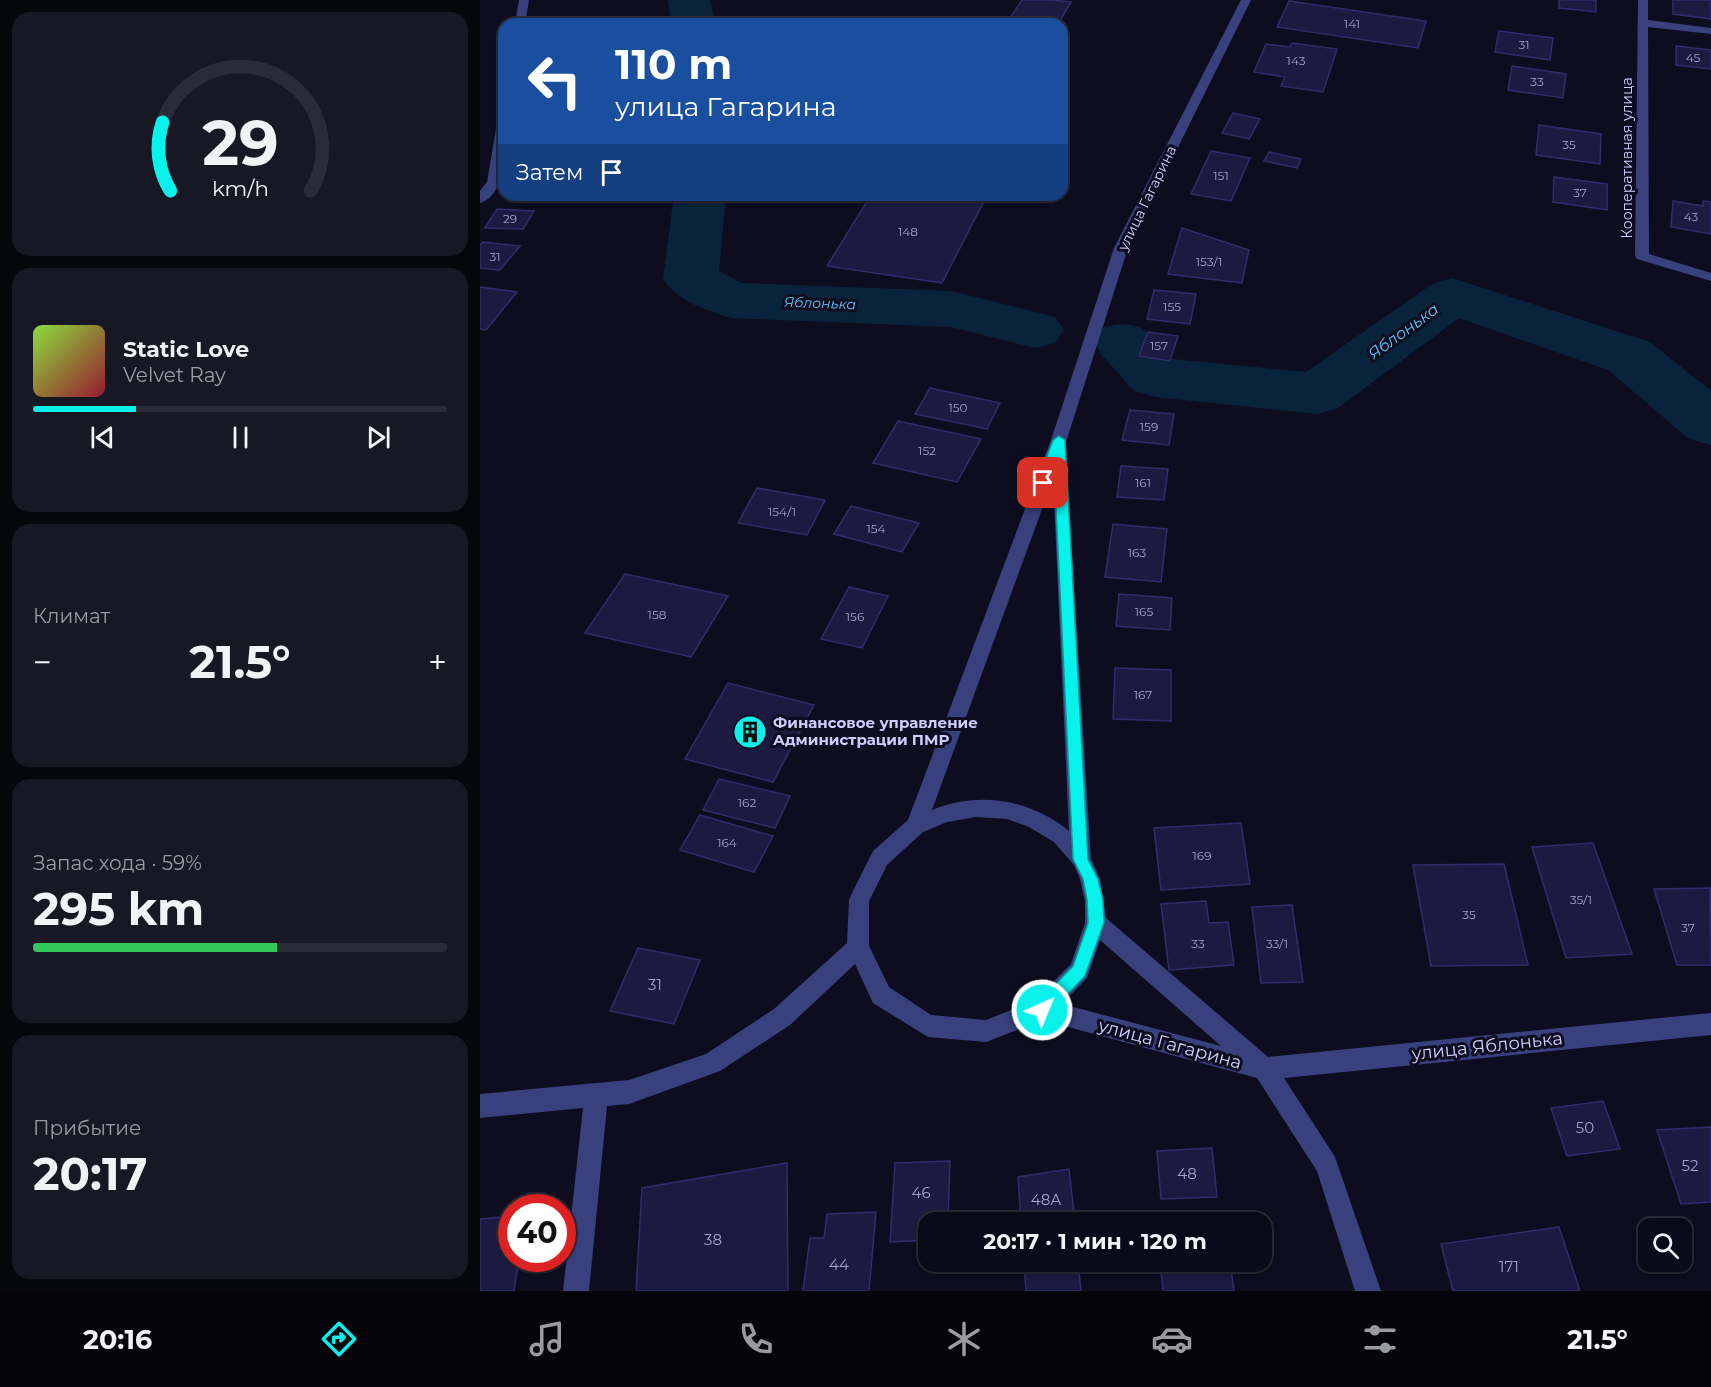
<!DOCTYPE html>
<html lang="ru">
<meta charset="utf-8">
<style>
:root{--surface:#0a0a18;--page:#181825;--text:#f1f3f6;--muted:#999aa2;--line:#2a2b37;--accent:#06f2eb}
body{margin:0;font-family:Montserrat,sans-serif;background:var(--page);color:var(--text);height:100vh;display:flex;flex-direction:column;font-size:22px;white-space:nowrap}
*{box-sizing:border-box;margin:0}
p{font-size:20px;color:var(--muted)}
.icon{flex:none;width:33px;height:33px;fill:none;stroke:currentColor;stroke-width:2;stroke-linecap:round;stroke-linejoin:round}
.map{position:relative;flex:1;overflow:hidden}
.drawer{display:flex;flex-direction:column;gap:12px;padding:12px;background:#06060d;width:480px}
.drawer>*{flex:none}
.top-card{position:absolute;left:18px;top:18px;width:570px;height:183px;border-radius:18px;box-shadow:0 2px 4px #0004,0 0 0 2px var(--line);background:#1a4fa0;color:#fff;overflow:hidden}
.controls{position:absolute;left:1158px;top:1218px;display:grid;gap:12px}
.controls a{display:grid;place-items:center;width:54px;height:54px;border-radius:12px;background:var(--surface);box-shadow:0 2px 4px #0004,0 0 0 2px var(--line);font-size:30px}
.speed{position:absolute;left:18px;top:1194px;display:flex;gap:12px;font-size:30px;font-weight:700;text-align:center}
.speed>*{display:grid;place-content:center;width:78px;height:78px;border-radius:50%;background:var(--surface);box-shadow:0 2px 4px #0004,0 0 0 2px var(--line);line-height:1}
.speed .limit{border:9px solid #d22;background:#fff;color:#111}
.pin{position:absolute;display:grid;place-items:center;width:51px;height:51px;color:#fff;margin:-26px;border-radius:12px;box-shadow:0 3px 9px #0006}
.me{position:absolute;width:66px;margin:-33px;rotate:44deg;stroke-linejoin:round;filter:drop-shadow(0 0 4px #0008)}
.turn{display:flex;align-items:center;gap:21px;height:126px;padding:0 18px;font-size:27px}
.turn .icon{width:78px;height:78px;stroke-width:2.5}
.turn b{display:block;font-size:42px;line-height:51px}
.then{display:flex;align-items:center;height:57px;padding:0 18px;background:#0003;gap:12px;font-size:22px}
.big{font-size:45px;font-weight:700;line-height:1.1}
.drawer .widget{flex:1;display:flex;flex-direction:column;justify-content:center;gap:9px;min-width:0;padding:0 21px;border-radius:18px;background:var(--page)}
.drawer .dial{align-items:center;gap:0}
.dial svg{height:156px;overflow:visible;fill:none;stroke:var(--line);stroke-width:7;stroke-linecap:round;text-anchor:middle}
.dial text{fill:var(--text);stroke:none}
.song{display:flex;align-items:center;gap:18px}
.cover{width:72px;height:72px;border-radius:9px;background:linear-gradient(135deg,hsl(90 70% 55%),hsl(350 70% 35%))}
.played{height:6px;border-radius:3px;background:linear-gradient(90deg,var(--accent) 25%,var(--line) 25%)}
.keys{display:flex;justify-content:space-around;direction:ltr}
.heat{display:flex;justify-content:space-between;align-items:center;font-size:33px;direction:ltr}
.charge{height:9px;border-radius:4px;background:linear-gradient(90deg,#34c759 59%,var(--line) 0)}
.trip{position:absolute;left:438px;top:1212px;width:354px;height:60px;border-radius:18px;background:var(--surface);box-shadow:0 2px 4px #0004,0 0 0 2px var(--line);font-weight:700;line-height:60px;text-align:center}
.menu{display:flex;height:96px;justify-content:space-around;align-items:center;background:#04040a;color:var(--muted)}
.menu .icon{width:42px;height:42px}
.menu .selected{color:var(--accent)}
.menu b{font-size:27px;color:var(--text)}
main{display:flex;flex:1;min-height:0}
.map>svg:first-child{display:block}
.lines{fill:none;stroke-linecap:round;stroke-linejoin:round}
.river{fill:#0a233c;fill-rule:evenodd}
.building{fill:#1d1a41;stroke:#312c6c;stroke-width:1.5}
.minor{fill:#39407e;fill-rule:evenodd}
.route{fill:#06f2eb;stroke:#049d99;stroke-width:1.5}
.labels{text-anchor:middle;stroke-width:6;stroke-linejoin:round;paint-order:stroke}
.number-label{font-size:12px;fill:#a2a1cf}
.far-street-label{font-size:14px;fill:#cecefe;stroke:#0e0d20}
.far-water-label{font-size:14px;font-style:italic;fill:#5ec7fb;stroke:#0e0d20}
.poi-label{font-size:15px;font-weight:bold;fill:#cecefe;stroke:#0e0d20;text-anchor:start}
.near-number-label{font-size:15px;fill:#a2a1cf}
.water-label{font-size:16px;font-style:italic;fill:#5ec7fb;stroke:#0e0d20}
.near-street-label{font-size:18px;fill:#cecefe;stroke:#0e0d20}
</style>
<main>
<section class="drawer">
<div class="widget dial"><svg viewBox="0 0 100 80">
<path d="M14 69A42 42 0 1 1 86 69"/>
<path d="M14 69A42 42 0 0 1 10 34" stroke="#06f2eb"/>
<text x="50" y="56" font-size="32" font-weight="700">29</text>
<text x="50" y="72" font-size="11">km/h</text>
</svg></div>
<div class="widget">
<div class="song"><i class="cover"></i><div><b>Static Love</b><p>Velvet Ray</p></div></div>
<div class="played"></div>
<div class="keys"><svg class="icon" aria-label="previous" viewBox="0 0 24 24"><path d="M18 5L8 12l10 7zM5 5v14"/></svg><svg class="icon" aria-label="pause" viewBox="0 0 24 24"><path d="M8 5v14M16 5v14"/></svg><svg class="icon" aria-label="next" viewBox="0 0 24 24"><path d="M6 5l10 7-10 7zM19 5v14"/></svg></div>
</div>
<div class="widget"><p>Климат</p>
<div class="heat"><a>−</a><b class="big">21.5°</b><a>+</a></div>
</div>
<div class="widget"><p>Запас хода · 59%</p><b class="big">295 km</b><div class="charge"></div></div>
<div class="widget"><p>Прибытие</p><b class="big">20:17</b></div>
</section>
<div class="map">
<svg width="1231" height="1291" viewBox="0 0 1231 1291">
<rect width="100%" height="100%" fill="#0e0d20"/>
<g class="lines">
<path class="river" d="M188,0H230L235,24H191Z
M194,195H246L239,271L262,283L471,291L575,317L584,330L575,343L555,348L471,327L252,318C227,311 198,301 183,279Z
M972,278L1170,342L1231,391V445L1209,439L1128,370L979,318L858,408L837,414L675,397L654,391L621,354L613,341L621,328C662,317 667,332 692,359L826,372L952,284Z"/>
</g>
<path class="building" d="M542,0H573L591,2L578,24H526Z
M1079,0H1116V12L1079,8Z
M1193,0H1231V19L1193,14Z
M809,1L946,21L938,48L797,27Z
M1019,31L1073,38L1070,60L1015,52Z
M812,43L857,49L843,92L801,86L805,77L774,72L786,44L810,47Z
M1196,46L1231,50V69L1196,65Z
M1032,66L1086,74L1083,98L1028,90Z
M753,113L780,119L769,139L742,133Z
M1059,125L1121,134L1120,164L1056,155Z
M731,151L770,158L751,201L711,194Z
M789,152L821,159L817,168L784,161Z
M1074,177L1127,184V210L1073,202Z
M391,195H477L505,199L462,283L347,266Z
M1193,201L1223,206V201L1231,202V234L1191,227Z
M17,209L54,211L43,229L5,228Z
M702,228L769,250L762,283L688,274Z
M3,242L40,246L20,270L0,268V245Z
M0,287L37,292L6,330L0,329Z
M674,290L716,294L710,324L667,319Z
M668,332L698,336L690,361L659,356Z
M450,388L520,403L507,429L435,414Z
M650,410L694,414L689,445L642,440Z
M418,421L501,439L477,482L393,463Z
M641,466L688,469L684,500L637,497Z
M277,488L345,500L327,535L258,523Z
M371,506L439,523L422,552L354,534Z
M633,524L687,529L681,582L625,577Z
M145,574L248,596L211,657L105,633Z
M369,587L408,596L382,648L341,639Z
M639,594L692,598L690,630L636,626Z
M635,668L691,670V721L633,719Z
M248,683L334,705L293,782L205,759Z
M239,779L310,796L295,828L223,810Z
M220,815L293,836L274,872L200,850Z
M761,823L770,884L681,890L674,828Z
M1113,843L1152,954L1086,958L1052,847Z
M1024,864L1048,965L951,966L933,865Z
M1230,888L1231,965H1197L1174,889Z
M726,901L729,923L748,922L754,965L689,970L681,904Z
M812,905L823,982L781,983L772,907Z
M158,948L220,960L194,1024L130,1011Z
M1123,1101L1140,1149L1087,1156L1071,1108Z
M1231,1127V1202L1201,1204L1177,1130Z
M732,1148L737,1197L681,1199L677,1151Z
M470,1161L468,1222H448V1240L410,1242L415,1163Z
M307,1163L308,1291H156L162,1188Z
M589,1169L595,1222H541L538,1177Z
M396,1212L389,1291H323L330,1238H344L347,1214Z
M32,1216V1258H39L34,1291H0V1219Z
M1079,1227L1100,1291H973L961,1244Z
M544,1262H598L601,1291H546Z
M680,1262H750L754,1291H683Z"/>
<g class="lines">
<path class="minor" d="M39,0H49L45,24H35Z
M761,0H771L648,248L585,445L611,859L620,879L626,918L788,1057L1231,1013V1035L804,1078L855,1157L901,1291H875L837,1171L777,1078L562,1020L506,1042L448,1037L393,1003L375,964L310,1025L240,1071L149,1104L127,1106L109,1291H83L103,1108L0,1118V1094L149,1080L226,1054L294,1009L367,943L369,900L372,893L393,851L428,820L571,440L634,248ZM573,479L589,831C551,799 498,791 452,810ZM496,817L527,819L549,827L574,842L594,865L600,879L605,901V923L591,964L554,1001L506,1020L451,1015L409,987L389,946V901L407,865L443,832L467,822ZM620,940L741,1046L582,1004L607,978Z
M1158,0H1168V20L1231,28V34L1168,27L1169,254L1231,273V281L1157,259L1155,256Z
M24,113C24,137 29,195 0,203V191L7,182L18,117Z"/>
</g>
<path class="route" d="M579,436L585,440L608,859L618,879L623,900L624,923L605,976L568,1015L562,1018L556,1015L554,1010L556,1004L593,966L608,923L607,900L603,879L593,859L574,469L567,486L563,487L557,483L573,440Z"/>
<defs>
<g id="building-disc" transform="scale(1.725)"><circle r="9.5" fill="#06f2eb" stroke="#0e0d20"/><path d="M-4-6H4V6H1V3H-1V6H-4ZM-2.5-4.3h1.7v1.8h-1.7ZM.8-4.3h1.7v1.8H.8ZM-2.5-1h1.7V.8h-1.7ZM.8-1h1.7V.8H.8Z" fill="#111"/></g>
</defs>
<g fill-rule="evenodd">
<use href="#building-disc" x="270" y="732"/>
</g>
<g class="labels">
<g class="number-label">
<text x="872" y="28">141</text>
<text x="1044" y="49">31</text>
<text x="1213" y="62">45</text>
<text x="816" y="65">143</text>
<text x="1057" y="86">33</text>
<text x="1089" y="149">35</text>
<text x="741" y="180">151</text>
<text x="1100" y="197">37</text>
<text x="1211" y="221">43</text>
<text x="30" y="223">29</text>
<text x="428" y="236">148</text>
<text x="15" y="261">31</text>
<text x="729" y="266">153/1</text>
<text x="692" y="311">155</text>
<text x="679" y="350">157</text>
<text x="478" y="412">150</text>
<text x="669" y="431">159</text>
<text x="447" y="455">152</text>
<text x="663" y="487">161</text>
<text x="302" y="516">154/1</text>
<text x="396" y="533">154</text>
<text x="657" y="557">163</text>
<text x="664" y="616">165</text>
<text x="177" y="619">158</text>
<text x="375" y="621">156</text>
<text x="663" y="699">167</text>
<text x="267" y="807">162</text>
<text x="247" y="847">164</text>
<text x="722" y="860">169</text>
<text x="1101" y="904">35/1</text>
<text x="989" y="919">35</text>
<text x="1208" y="932">37</text>
<text x="718" y="948">33</text>
<text x="797" y="948">33/1</text>
</g>
<g class="far-street-label">
<text transform="translate(1147 158) rotate(-90)" y="5">Кооперативная улица</text>
<text transform="translate(667 198) rotate(-64)" y="5">улица Гагарина</text>
</g>
<g class="far-water-label">
<text transform="translate(340 303) rotate(2)" y="5">Яблонька</text>
</g>
<g class="poi-label">
<text x="293" y="728">Финансовое управление<tspan x="293" dy="17">Администрации ПМР</tspan></text>
</g>
<g class="near-number-label">
<text x="175" y="990">31</text>
<text x="1105" y="1133">50</text>
<text x="1210" y="1171">52</text>
<text x="707" y="1179">48</text>
<text x="441" y="1198">46</text>
<text x="566" y="1205">48А</text>
<text x="233" y="1245">38</text>
<text x="359" y="1270">44</text>
<text x="1029" y="1272">171</text>
</g>
<g class="water-label">
<text transform="translate(923 331) rotate(-36)" y="6">Яблонька</text>
</g>
<g class="near-street-label">
<text transform="translate(690 1044) rotate(15)" y="6">улица Гагарина</text>
<text transform="translate(1007 1046) rotate(-6)" y="6">улица Яблонька</text>
</g>
</g>
</svg>
<div class="controls">
<a><svg class="icon" aria-label="search" viewBox="0 0 24 24"><circle cx="10" cy="10" r="6"/><path d="M15 15l6 6"/></svg></a>
</div>
<div class="speed"><div class="limit">40</div></div>
<div class="pin" style="left:563px;top:483px;background:#d93025"><svg class="icon" aria-label="arrive" viewBox="0 0 24 24"><path d="M6 21V4h12l-3 4 3 4H6"/></svg></div>
<svg class="me" style="left:562px;top:1010px" viewBox="-20 -20 40 40"><circle r="17" fill="#06f2eb" stroke="#fff" stroke-width="3"/><path d="M0-11L8 9 0 5-8 9z" fill="#fff"/></svg>
<div class="trip">20:17 · 1 мин · 120 m</div>
<div class="top-card">
<div class="turn"><svg class="icon" aria-label="left" viewBox="0 0 24 24"><path d="M17 20v-9H6M10 6l-5 5 5 5"/></svg><div><b>110 m</b>улица Гагарина</div></div>
<div class="then">Затем<svg class="icon" aria-label="arrive" viewBox="0 0 24 24"><path d="M6 21V4h12l-3 4 3 4H6"/></svg></div>
</div>
</div>
</main>
<nav class="menu">
<b>20:16</b>
<svg class="icon selected" aria-label="directions" viewBox="0 0 24 24"><path d="M12 3l9 9-9 9-9-9zM9 14v-3h6M13 9l2 2-2 2"/></svg>
<svg class="icon" aria-label="music" viewBox="0 0 24 24"><path d="M9 18V5l10-2v13"/><circle cx="6" cy="18" r="3"/><circle cx="16" cy="16" r="3"/></svg>
<svg class="icon" aria-label="phone" viewBox="0 0 24 24"><path d="M5 4h4l2 5-3 2q2 4 5 5l2-3 5 2v4C11 20 4 13 5 4z"/></svg>
<svg class="icon" aria-label="climate" viewBox="0 0 24 24"><path d="M12 3v18M4 7l16 10M4 17L20 7"/></svg>
<svg class="icon" aria-label="car" viewBox="0 0 24 24"><path d="M5 17H2v-5l4-1 3-4h7l3 4 3 1v5h-3M9 17h6M6 11h13"/><circle cx="7" cy="17" r="2"/><circle cx="17" cy="17" r="2"/></svg>
<svg class="icon" aria-label="filters" viewBox="0 0 24 24"><path d="M4 7h16M4 17h16"/><circle cx="9" cy="7" r="2"/><circle cx="15" cy="17" r="2"/></svg>
<b>21.5°</b>
</nav>
